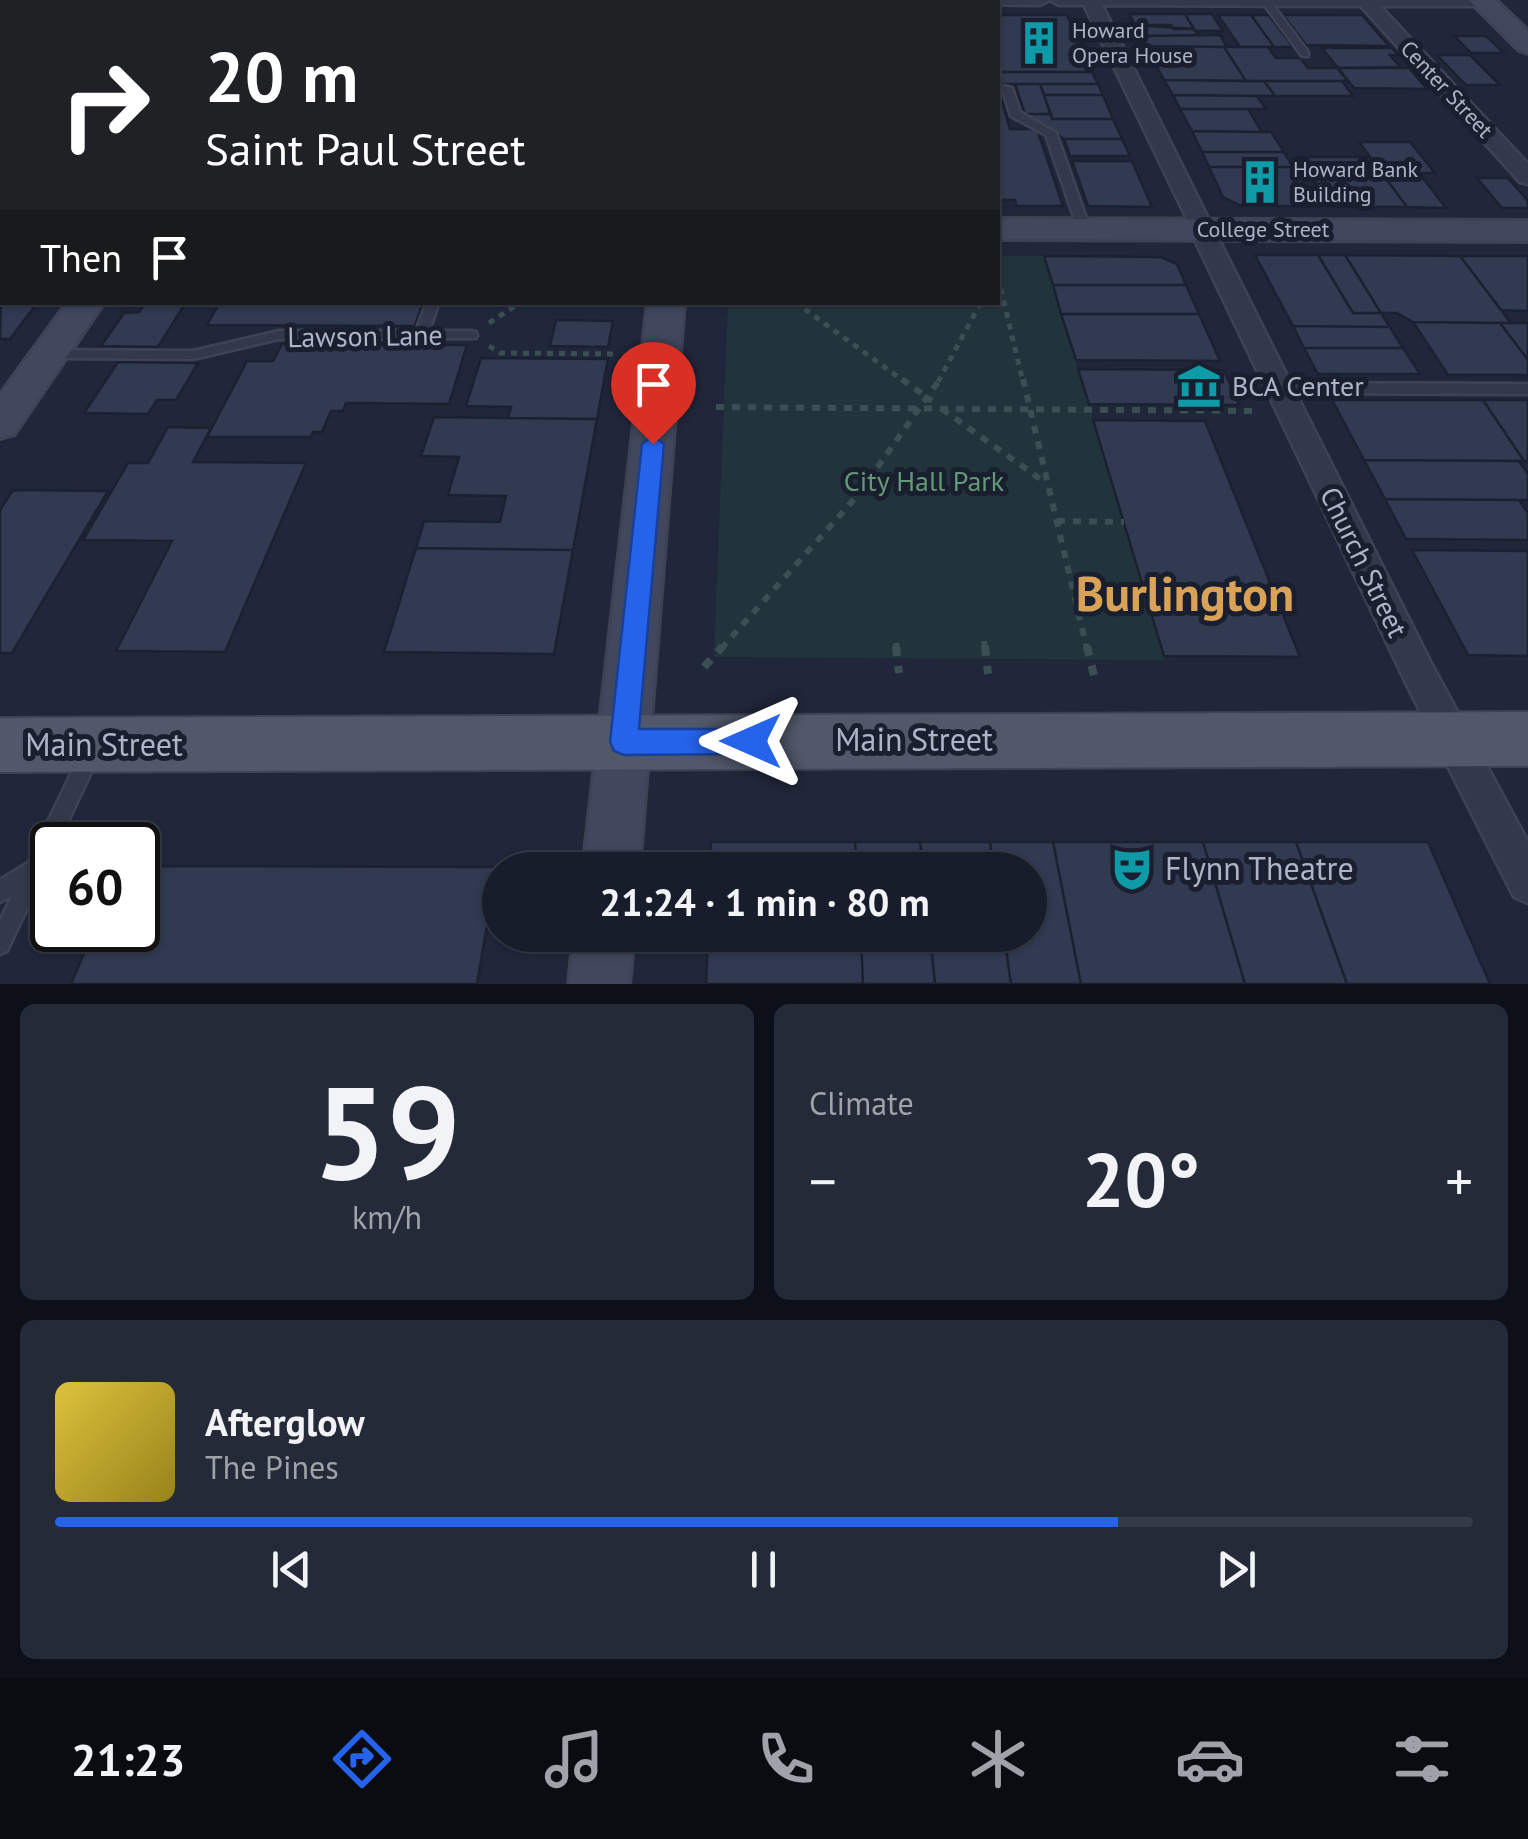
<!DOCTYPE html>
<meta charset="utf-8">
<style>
:root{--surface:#181d2c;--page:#252a38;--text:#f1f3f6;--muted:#9fa2a9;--line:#363b48;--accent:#2563eb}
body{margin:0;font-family:"PT Sans",sans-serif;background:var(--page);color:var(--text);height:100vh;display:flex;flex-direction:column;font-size:38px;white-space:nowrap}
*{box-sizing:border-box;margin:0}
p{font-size:32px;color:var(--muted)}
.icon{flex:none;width:55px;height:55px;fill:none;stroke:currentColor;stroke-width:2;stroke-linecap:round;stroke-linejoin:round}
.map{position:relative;height:984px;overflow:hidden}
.sheet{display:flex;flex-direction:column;gap:20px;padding:20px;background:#0d1018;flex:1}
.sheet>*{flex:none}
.top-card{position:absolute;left:0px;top:0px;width:1000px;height:305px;box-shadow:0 2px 8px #0004,0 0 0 2px var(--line);background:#202124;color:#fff;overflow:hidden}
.speed{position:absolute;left:30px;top:822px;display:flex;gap:20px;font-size:50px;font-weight:700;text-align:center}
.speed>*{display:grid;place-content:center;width:130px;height:130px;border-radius:50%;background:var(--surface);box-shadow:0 2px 8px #0004,0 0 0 2px var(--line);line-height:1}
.speed .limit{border:5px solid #111;border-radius:15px;background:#fff;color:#111}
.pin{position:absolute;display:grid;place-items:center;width:85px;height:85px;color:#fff;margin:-102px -42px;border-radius:50% 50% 50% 0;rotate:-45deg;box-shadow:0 0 10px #0007}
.pin .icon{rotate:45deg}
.me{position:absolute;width:110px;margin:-55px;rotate:270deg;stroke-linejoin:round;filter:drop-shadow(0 0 8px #0008)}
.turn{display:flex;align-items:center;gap:35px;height:210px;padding:0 40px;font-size:45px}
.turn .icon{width:130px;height:130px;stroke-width:2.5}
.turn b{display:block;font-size:70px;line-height:85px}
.then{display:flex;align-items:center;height:95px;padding:0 40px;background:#0003;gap:20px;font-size:38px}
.big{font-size:75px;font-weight:700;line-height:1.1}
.sheet .card{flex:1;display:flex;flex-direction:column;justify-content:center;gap:15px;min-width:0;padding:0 35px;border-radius:15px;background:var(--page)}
.sheet .dial{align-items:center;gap:0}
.dial b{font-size:130px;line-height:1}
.song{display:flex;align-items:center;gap:30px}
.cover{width:120px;height:120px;border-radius:15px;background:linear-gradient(135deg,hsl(50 70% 55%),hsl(50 70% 35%))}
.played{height:10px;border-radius:5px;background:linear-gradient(90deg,var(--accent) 75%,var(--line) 75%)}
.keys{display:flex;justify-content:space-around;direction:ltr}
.heat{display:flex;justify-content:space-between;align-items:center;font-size:55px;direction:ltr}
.sheet .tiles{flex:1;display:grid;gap:20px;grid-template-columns:1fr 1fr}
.card:last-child{grid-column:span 2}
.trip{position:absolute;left:482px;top:852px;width:565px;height:100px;border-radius:50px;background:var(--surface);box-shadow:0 2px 8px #0004,0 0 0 2px var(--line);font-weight:700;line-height:100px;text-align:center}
.tab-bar{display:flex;height:160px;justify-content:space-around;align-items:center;background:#0a0c12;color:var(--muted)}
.tab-bar .icon{width:70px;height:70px}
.tab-bar .active{color:var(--accent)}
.tab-bar b{font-size:45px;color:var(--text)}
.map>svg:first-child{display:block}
.green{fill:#22343b}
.building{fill:#313a51;stroke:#1b2131;stroke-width:2.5}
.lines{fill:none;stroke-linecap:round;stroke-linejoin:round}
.lane-casing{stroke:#3d4354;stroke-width:5}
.street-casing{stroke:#3d4354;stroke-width:5}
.secondary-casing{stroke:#3d4354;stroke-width:6}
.primary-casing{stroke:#3d4354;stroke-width:4}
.path-far2{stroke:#3a4e53;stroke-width:5;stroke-dasharray:6 6;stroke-linecap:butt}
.path-far1{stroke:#3a4e53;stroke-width:6;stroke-dasharray:8 8;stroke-linecap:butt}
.path{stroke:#3a4e53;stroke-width:8;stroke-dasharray:10 10;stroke-linecap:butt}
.lane{fill:#33394a;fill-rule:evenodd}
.street{fill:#33394a;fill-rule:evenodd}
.secondary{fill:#41485d;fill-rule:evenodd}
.primary{fill:#51586a;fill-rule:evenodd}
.route{fill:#2563eb;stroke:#184099;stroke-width:2.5}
.labels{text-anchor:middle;stroke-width:10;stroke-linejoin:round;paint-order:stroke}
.far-poi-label{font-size:22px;fill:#aeb4c7;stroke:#191f2f;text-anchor:start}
.far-street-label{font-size:22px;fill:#aeb4c7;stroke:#191f2f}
.street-label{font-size:28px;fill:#aeb4c7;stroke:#191f2f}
.poi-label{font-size:28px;fill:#aeb4c7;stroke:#191f2f;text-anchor:start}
.park-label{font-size:28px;fill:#649977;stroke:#191f2f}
.near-street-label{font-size:32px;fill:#aeb4c7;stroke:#191f2f}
.near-poi-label{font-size:32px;fill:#aeb4c7;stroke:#191f2f;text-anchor:start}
.town-label{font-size:48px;font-weight:bold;fill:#daa256;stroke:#191f2f}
</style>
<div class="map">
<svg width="1528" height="984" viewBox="0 0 1528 984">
<rect width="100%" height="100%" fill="#20273a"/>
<path class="green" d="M998,256H1044L1165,660L714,657L728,303L998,302Z"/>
<path class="building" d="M0,0H52L2,2L0,46Z
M87,0H193L84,2Z
M1129,14H1185L1194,29L1135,25Z
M1185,14H1212L1223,31H1195Z
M998,15H1067L1092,72H998Z
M1218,15H1251L1274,47H1240Z
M1251,15H1269L1293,47H1274Z
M1283,15H1362L1389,46L1306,45Z
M1135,25H1171L1173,29H1194L1198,35L1141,36Z
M1220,35L1227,47L1146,46L1141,36Z
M1454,36H1486L1504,53H1471Z
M1146,46L1224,47L1246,81L1164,80Z
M1224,47H1268L1276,58H1300L1308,68H1337L1348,81H1246Z
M1322,48H1392L1398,55H1390L1400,67L1338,68Z
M1437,55H1470L1500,85H1466Z
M1338,68H1409L1427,89L1354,88Z
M998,72H1092L1098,84H998Z
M1164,80L1264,81L1275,96L1173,95Z
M1264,81H1342L1353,96H1275Z
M1015,84H1040L1051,114H1025Z
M1040,84H1098L1103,95H1044Z
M998,87L1010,129H1037L1063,206H1016L1015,200H998Z
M1044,95H1103L1113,119H1052Z
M1173,95L1257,96L1266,109H1180Z
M1180,109H1248L1262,132L1192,131Z
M1025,114H1051L1052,119H1113L1122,139H1064Z
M1192,131L1271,132L1284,152H1202Z
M1064,139H1122L1130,156H1070Z
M1359,142H1410L1435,173H1419L1446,208L1407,207Z
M1202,152H1284L1293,167H1209Z
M1298,157H1370L1407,207H1331Z
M1072,161H1132L1152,207L1088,206Z
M1209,167H1293L1319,207L1239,205L1223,197Z
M1477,178H1508L1528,201V208H1502Z
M1255,255H1318L1353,313H1381L1390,327L1293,326Z
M1318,255H1345L1381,313H1353Z
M1345,255L1460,256L1511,323L1413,322L1397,313H1381Z
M1044,256L1161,257L1177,264L1186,285H1053Z
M1460,256H1528V311L1501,310Z
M2,260V302H38L10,339H0Z
M1053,285H1186L1199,314H1061Z
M146,302H186L158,347L101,346L124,313L139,312Z
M220,302H423L415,326L207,325Z
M1061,314H1199L1220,361L1076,360Z
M556,320L613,321L608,347L550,346Z
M1413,322L1500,323L1528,360V375H1448Z
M1500,323H1528V360Z
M1293,326L1390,327L1403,348H1304Z
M282,344L467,345L449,404L346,403L343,411H331L322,432H313L311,437H207L247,361H273Z
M1304,348H1403L1420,374H1318Z
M481,358L608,359L597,419L508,418L511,407L466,406Z
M118,362L198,363L176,400H157L148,414L84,413Z
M1078,369L1224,370L1239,405L1089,404Z
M1332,400H1483L1524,461L1364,460Z
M1483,400H1528V461H1524Z
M434,417L597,419L573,550L416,548L424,521L500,522L506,496L448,495L459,457L421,456Z
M1093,420L1205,421L1300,657L1164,656Z
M168,427L211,428L193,462L306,463L225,652L116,651L172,541L83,540L128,463H148Z
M1364,460L1519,461L1528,474V500L1385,499Z
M13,490L108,491L12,653H0V510Z
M1385,499L1519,500L1528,513V540L1406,539Z
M416,548L573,550L554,654L384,652Z
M1412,550L1528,551V656L1468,655Z
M711,842H855L857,870H710Z
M855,842H920L923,870H857Z
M920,842H990L994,870H923Z
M990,842H1053L1081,984H1011L1004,935H1030V870H994Z
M1053,842H1203L1245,984H1081Z
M1203,842H1296L1347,984H1245Z
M1296,842H1428L1490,984H1347Z
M138,866L497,867L477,984H71L94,930H138Z
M708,935H861L863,984H706Z
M861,935H930L935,984H863Z
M930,935H1004L1011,984H935Z"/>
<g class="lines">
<g class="lane-casing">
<path id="lane" d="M1261,0H1269L1308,52V56H1302Z
M1004,86L1012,88L1020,112L1056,133L1090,229L1088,231H1080L1078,229L1046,135L1011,116L1002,88Z
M427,302H439L429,331H471L476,332L477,335L476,338L279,339L193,359L50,358L43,354L50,350L193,351L279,331H416Z
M1280,383L1528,384V394L1280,393L1273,388Z
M91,744L98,747L100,753L57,845H52V855L7,951L0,954V921L12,896L0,902V880L28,863L84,747Z"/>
</g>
<g class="street-casing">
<path id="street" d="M612,0H1049L1040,5Z
M1050,0H1490L1482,6H1380L1528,164V184L1520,182L1361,6L1102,5L1207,216L1196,223L1188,221L1084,5H1059Z
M1206,231L1218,238L1431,663L1528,842V903L1514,897L1407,685L1194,238Z"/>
</g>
<g class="secondary-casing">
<path id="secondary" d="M1469,0H1495L1528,31V53L1519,50Z
M0,218H2V238H0Z
M998,219L1528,221V241L998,239Z
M68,302H104L14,434L0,438V395Z
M648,302H684L639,870H583Z
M574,935H634L629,984H569Z"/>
</g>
<g class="primary-casing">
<path id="primary" d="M1528,712V766L0,772V718Z"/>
</g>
<path class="path-far2" d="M998,277L1023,382
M795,302L905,382
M489,323L521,302
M489,346L500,353L616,354
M938,382L981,302"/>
<path class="path-far1" d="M902,379L932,401
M1023,379L1087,649
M716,407L1259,411
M942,409L1046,483
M1057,521L1124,522
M984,641L985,649
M896,643L897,649
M721,649L857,496L940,379"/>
<path class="path" d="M896,646L899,673
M985,646L988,674
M1087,646L1094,676
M704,667L723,646"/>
<use href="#lane" class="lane"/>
<use href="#street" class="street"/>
<use href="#secondary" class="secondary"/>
<use href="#primary" class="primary"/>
</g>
<path class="route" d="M653,436L664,444L639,729H751L761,732L765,741L761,750L751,754L624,755L614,751L610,742L642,444Z"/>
<defs>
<g id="building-bare" transform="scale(3.45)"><path d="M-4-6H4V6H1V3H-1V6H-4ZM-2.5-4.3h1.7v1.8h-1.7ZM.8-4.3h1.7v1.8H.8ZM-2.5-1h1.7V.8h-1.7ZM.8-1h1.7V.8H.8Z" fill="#0f9aa8" stroke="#191f2f" stroke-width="2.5" paint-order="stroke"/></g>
<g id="museum-bare" transform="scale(3.45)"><path d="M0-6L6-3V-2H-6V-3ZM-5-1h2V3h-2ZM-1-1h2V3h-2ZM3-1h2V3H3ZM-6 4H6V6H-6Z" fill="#0f9aa8" stroke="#191f2f" stroke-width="2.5" paint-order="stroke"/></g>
<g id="theatre-bare" transform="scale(3.45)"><path d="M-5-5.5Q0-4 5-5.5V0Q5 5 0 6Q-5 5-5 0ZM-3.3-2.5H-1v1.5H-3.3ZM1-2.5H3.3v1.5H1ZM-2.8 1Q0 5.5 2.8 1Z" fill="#0f9aa8" stroke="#191f2f" stroke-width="2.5" paint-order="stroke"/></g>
</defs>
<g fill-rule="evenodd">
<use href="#building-bare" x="1039" y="43"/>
<use href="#building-bare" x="1260" y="182"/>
<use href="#museum-bare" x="1199" y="386"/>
<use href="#theatre-bare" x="1132" y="869"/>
</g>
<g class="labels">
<g class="far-poi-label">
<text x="1072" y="38">Howard<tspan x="1072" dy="25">Opera House</tspan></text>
<text x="1293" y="177">Howard Bank<tspan x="1293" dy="25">Building</tspan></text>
</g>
<g class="far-street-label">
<text transform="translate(1447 89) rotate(47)" y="8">Center Street</text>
<text x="1263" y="237">College Street</text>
</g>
<g class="street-label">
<text transform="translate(365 336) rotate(-1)" y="10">Lawson Lane</text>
<text transform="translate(1364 562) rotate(64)" y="10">Church Street</text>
</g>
<g class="poi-label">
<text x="1232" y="396">BCA Center</text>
</g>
<g class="park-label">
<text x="924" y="491">City Hall Park</text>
</g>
<g class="near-street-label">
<text x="914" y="751">Main Street</text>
<text x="104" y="756">Main Street</text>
</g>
<g class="near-poi-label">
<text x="1165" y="880">Flynn Theatre</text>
</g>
<g class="town-label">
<text x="1185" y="611">Burlington</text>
</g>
</g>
</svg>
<div class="speed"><div class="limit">60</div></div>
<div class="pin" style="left:653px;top:444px;background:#d93025"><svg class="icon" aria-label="arrive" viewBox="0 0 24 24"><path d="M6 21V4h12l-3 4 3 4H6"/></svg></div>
<svg class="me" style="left:751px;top:741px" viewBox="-20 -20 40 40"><path d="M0-17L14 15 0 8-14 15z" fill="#2563eb" stroke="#fff" stroke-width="4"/></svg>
<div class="trip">21:24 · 1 min · 80 m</div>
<div class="top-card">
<div class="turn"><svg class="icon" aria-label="right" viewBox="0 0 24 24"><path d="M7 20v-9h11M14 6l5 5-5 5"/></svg><div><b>20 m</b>Saint Paul Street</div></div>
<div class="then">Then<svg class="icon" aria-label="arrive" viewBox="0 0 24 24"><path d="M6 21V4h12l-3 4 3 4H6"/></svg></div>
</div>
</div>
<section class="sheet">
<div class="tiles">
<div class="card dial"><b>59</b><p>km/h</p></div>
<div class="card"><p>Climate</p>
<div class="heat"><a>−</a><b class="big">20°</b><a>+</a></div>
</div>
<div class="card">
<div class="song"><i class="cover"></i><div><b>Afterglow</b><p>The Pines</p></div></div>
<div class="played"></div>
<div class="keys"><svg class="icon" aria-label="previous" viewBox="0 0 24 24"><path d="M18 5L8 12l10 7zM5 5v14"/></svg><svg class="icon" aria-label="pause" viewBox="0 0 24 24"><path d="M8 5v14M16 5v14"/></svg><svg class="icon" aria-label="next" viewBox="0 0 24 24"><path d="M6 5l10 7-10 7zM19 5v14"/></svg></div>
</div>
</div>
</section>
<nav class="tab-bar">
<b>21:23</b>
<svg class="icon active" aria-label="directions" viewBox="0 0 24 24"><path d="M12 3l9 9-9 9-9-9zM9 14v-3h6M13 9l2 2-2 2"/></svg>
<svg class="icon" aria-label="music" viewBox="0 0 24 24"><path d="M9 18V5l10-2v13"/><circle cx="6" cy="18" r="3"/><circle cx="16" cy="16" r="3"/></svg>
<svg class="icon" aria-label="phone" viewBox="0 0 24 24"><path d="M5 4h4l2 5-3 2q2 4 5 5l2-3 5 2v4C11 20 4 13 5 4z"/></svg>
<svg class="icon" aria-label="climate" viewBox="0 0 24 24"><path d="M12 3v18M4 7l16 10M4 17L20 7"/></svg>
<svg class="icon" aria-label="car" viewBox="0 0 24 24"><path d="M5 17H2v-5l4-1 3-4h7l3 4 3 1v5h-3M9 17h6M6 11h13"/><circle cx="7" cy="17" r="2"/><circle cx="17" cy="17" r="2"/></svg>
<svg class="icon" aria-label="filters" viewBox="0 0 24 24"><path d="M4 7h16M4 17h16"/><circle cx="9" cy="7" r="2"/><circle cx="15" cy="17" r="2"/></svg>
</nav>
